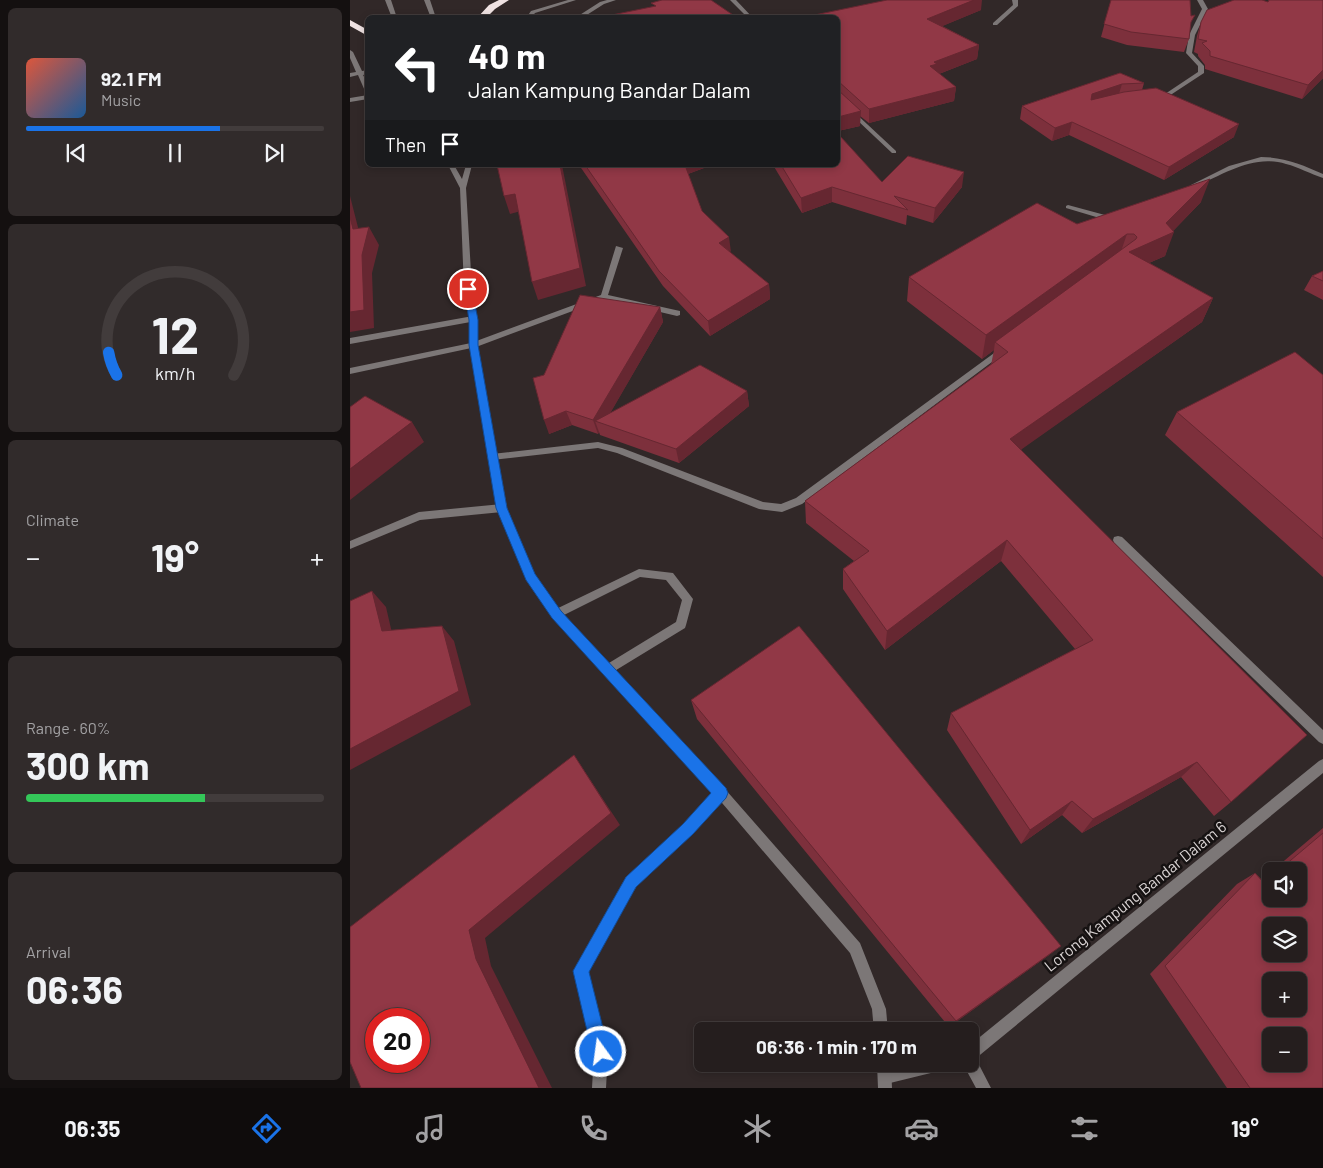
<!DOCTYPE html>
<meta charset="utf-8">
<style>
:root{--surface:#251e1e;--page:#312b2b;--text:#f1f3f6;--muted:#a3a2a4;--line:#423c3c;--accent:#1a73e8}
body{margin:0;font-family:Barlow,sans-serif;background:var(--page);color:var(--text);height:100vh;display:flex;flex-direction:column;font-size:19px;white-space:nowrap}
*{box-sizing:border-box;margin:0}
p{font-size:16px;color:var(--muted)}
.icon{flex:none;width:28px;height:28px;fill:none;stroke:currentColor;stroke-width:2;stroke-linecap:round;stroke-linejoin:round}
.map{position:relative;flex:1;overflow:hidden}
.panel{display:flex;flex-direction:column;gap:8px;padding:8px;background:#141010;width:350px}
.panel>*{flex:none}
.guide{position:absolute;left:15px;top:15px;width:475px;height:152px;border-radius:8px;box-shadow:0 2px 8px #0003,0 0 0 1px var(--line);background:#202124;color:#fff;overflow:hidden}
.buttons{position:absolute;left:912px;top:862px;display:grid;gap:10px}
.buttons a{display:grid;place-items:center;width:45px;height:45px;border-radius:8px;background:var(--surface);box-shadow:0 2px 8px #0003,0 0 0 1px var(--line);font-size:25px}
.speed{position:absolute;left:15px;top:1008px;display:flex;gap:10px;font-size:25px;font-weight:700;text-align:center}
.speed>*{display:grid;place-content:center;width:65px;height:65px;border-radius:50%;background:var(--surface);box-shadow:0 2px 8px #0003,0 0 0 1px var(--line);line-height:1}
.speed .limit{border:8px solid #d22;background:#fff;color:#111}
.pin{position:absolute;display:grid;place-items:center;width:42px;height:42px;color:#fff;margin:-21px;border:2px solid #fff;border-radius:50%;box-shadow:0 1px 5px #0007}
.me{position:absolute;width:55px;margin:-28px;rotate:346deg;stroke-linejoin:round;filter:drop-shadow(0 0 4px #0008)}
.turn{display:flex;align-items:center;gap:18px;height:105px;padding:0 20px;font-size:22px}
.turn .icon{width:65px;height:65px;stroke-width:2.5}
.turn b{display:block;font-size:35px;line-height:42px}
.then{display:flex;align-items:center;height:48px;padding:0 20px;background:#0003;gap:10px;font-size:19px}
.big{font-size:38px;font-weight:700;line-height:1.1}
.panel .widget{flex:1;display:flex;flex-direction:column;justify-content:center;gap:8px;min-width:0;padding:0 18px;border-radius:8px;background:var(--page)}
.panel .dial{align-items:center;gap:0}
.dial svg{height:130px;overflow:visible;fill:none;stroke:var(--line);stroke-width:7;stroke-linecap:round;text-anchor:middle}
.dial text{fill:var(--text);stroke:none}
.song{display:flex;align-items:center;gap:15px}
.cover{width:60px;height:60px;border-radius:8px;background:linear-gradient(135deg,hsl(10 70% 55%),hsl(210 70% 35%))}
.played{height:5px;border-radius:2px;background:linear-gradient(90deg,var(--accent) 65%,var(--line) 65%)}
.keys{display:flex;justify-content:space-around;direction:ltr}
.heat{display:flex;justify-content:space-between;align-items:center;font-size:28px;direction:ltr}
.charge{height:8px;border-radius:4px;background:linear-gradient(90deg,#34c759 60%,var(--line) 0)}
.trip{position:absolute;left:344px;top:1022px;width:285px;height:50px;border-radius:8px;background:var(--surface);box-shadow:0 2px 8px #0003,0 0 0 1px var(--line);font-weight:700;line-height:50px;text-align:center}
.tabs{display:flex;height:80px;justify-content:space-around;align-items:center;background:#0f0c0c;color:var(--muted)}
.tabs .icon{width:35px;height:35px}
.tabs .current{color:var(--accent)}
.tabs b{font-size:22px;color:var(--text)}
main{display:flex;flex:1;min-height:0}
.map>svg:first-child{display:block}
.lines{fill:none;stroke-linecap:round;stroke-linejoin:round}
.service{fill:#7c7777;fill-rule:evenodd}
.minor{fill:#7c7777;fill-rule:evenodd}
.tertiary{fill:#7c7777;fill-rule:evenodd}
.motorway{fill:#efe2e2;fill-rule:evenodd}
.wall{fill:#7d303c}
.shaded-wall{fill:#662731}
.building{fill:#913846;stroke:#662731;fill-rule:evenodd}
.route{fill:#1a73e8;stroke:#114b97}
.labels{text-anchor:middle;stroke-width:5;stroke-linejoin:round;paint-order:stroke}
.near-street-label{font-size:16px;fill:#dad4d4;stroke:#161212}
</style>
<main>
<section class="panel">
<div class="widget">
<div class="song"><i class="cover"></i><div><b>92.1 FM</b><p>Music</p></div></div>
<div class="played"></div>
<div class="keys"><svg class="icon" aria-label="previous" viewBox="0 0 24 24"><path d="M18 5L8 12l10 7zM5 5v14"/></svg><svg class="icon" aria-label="pause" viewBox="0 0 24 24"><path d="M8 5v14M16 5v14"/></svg><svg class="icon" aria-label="next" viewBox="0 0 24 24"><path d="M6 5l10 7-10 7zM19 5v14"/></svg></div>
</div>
<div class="widget dial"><svg viewBox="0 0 100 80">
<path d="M14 69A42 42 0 1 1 86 69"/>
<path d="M14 69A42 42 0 0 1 9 55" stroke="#1a73e8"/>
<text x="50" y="56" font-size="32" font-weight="700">12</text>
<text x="50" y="72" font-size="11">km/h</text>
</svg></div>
<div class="widget"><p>Climate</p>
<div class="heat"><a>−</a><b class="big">19°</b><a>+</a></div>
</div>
<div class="widget"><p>Range · 60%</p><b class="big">300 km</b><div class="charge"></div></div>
<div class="widget"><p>Arrival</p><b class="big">06:36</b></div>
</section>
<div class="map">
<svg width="973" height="1088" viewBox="0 0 973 1088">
<rect width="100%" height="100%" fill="#312828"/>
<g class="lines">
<path class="service" d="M662,0H668V6L647,25H643V23L663,5Z
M18,95V99L0,102V98Z
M266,246L273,248L258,295L330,311V315L327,316L255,299L126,347L0,374V368L121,343L251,295Z
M152,504L157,508L152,512L70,520L0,549V541L69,512Z
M289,569L323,573L343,599L336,625L335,628L258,675L254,674L252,670L254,666L326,622L332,600L316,580L290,577L206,619L202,617L201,614L202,611Z
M371,787L375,789L377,793L375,797L342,833L286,887L238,972L258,1052L256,1088H242L244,1052L224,971L226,966L276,877L334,825L367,789Z
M620,1055L625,1057L641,1088H626L613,1064H620Z"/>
<path class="minor" d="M218,0H226L185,13L181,18H176L181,11Z
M257,0H266L254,4L232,18H225L250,2Z
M380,0H386L403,18H398Z
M847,0H853L858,9L845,35L842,53L854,66V73L822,94L804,97V95L818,92L848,72V66L836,53L839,35L852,9Z
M0,50L3,52L12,71L18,70V74L13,75L18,84V93L15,91L8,75L0,77V73L6,72L0,58Z
M488,97L546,151V153H542L488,102Z
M911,157C934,157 953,165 973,174V178C960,174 949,167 936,164C903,154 875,174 846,186L841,185L879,166Z
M718,205L766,218L767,220L763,222L716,208V206Z
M123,316L127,319L126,321L0,344V338Z
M651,348L655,351L654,353L452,504L432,512L409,509L267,453L248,448L142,460L137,457L142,454L248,442L272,448L413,502L431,504L446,498Z
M768,536L772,537L973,730V744L969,742L764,543L763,540L764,537Z
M973,759V773L625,1059L620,1061V1045L969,761Z
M560,1064H596L594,1069L589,1071L536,1084L531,1082L529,1077L531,1072Z"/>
<path class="tertiary" d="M35,0H41L47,18H42Z
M74,0H80L86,18H81Z
M98,165H104L112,179L116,165H122L116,188L122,289L127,319V345L157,508L184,574L210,611L375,789L510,943L536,1009L538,1031H524L522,1009L500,953L367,797L202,617L176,579L147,508L119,345V319L114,289L110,188Z
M527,1064H541L542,1088H528Z"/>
<path class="motorway" d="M149,0H159L145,9L136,18H127L139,5Z
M0,20L18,30V36L0,26Z"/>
</g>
<path class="wall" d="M761,0L840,28L839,39L834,52L777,45L751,37Z
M973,0V78L952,99L855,69V65L848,56V54L844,52L847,36L851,22L918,2Z
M631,10L592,26L629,45L627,59L589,74L606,87L604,101L519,123L510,116V126L488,131V18Z
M770,73L794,83L792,90L884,137L814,180L719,135L702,141L670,119L672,106Z
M229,165H362L338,174L352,211L381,253L419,284L420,299L360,336L313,286Z
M423,165H488L532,182L612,187L583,223L557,215L556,225L482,202L452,213Z
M851,202L823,231L815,256L799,263L863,298L852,322L671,449L881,802L864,816L831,777L732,833L712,815L671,844L597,730L601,713L725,649L651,561L535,650L493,589V569L504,561L456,523L455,501L641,365L644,350L632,359L557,301L559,277L727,224Z
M973,271V300L954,290L962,276Z
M310,307L313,322L260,413L397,391L399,406L329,463L250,435L249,432L248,434L222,425L199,434L194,375Z
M973,375V577L815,435L827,412Z
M341,700L699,955L599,1027L347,719Z
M973,828V1088H877L800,974L887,884L905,873L912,880L921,872V899L949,871H922Z"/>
<path class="shaded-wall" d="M624,0H632L631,10L576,33L577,19Z
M629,45L627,59L586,75L580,66L584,62Z
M973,70V78L952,99L958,85Z
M772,84L768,97L738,107L742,94Z
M606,87L604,101L519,123V109Z
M511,111L510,126L488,131V117Z
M722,122L719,135L702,141L705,128Z
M889,124L884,137L814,180L819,167Z
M210,165H212L236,286L188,300L182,282Z
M334,165H362L335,175Z
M614,172L612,187L583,223L585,208Z
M860,179L851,202L819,235L824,232L815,256L771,275L779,252L816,223Z
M482,187V202L452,213L451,198Z
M165,194L171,211L160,214L154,196Z
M0,196L13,247L3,229L0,217Z
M19,227L29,245L22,273L24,328L0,332V312L12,255Z
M777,234L769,257L645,342L644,350L632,359L636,335Z
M379,237L381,252L369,243Z
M419,284L420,299L360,336L358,321Z
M863,298L852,322L655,461L660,439Z
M310,307L313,322L254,424L245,421L249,432L248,434L243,420Z
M397,391L399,406L329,463L326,449Z
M216,411L222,425L199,434L194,420Z
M62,422L74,442L0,500V469Z
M657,540L651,561L535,650L537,631Z
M22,591L36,607L45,646L32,631Z
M92,626L104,641L121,705L0,770V749Z
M224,755L270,825L135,938L141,966L202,1088H189L126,959L119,930Z
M847,762L831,777L732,833L743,819Z
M722,801L712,815L671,844L680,830Z
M711,946L699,955L599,1027L606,1021Z"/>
<path class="building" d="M312,0H361L386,17L392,16L393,18H247L306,6L301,3Z
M537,0H624L577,19L629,45L584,62L587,64L580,66L606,87L519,109L488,81V18H450Z
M761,0H840L841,16L845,15L841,22L839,39L781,32L754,24Z
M884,0H912L918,2L919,0H973V70L958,85L860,56V51L852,43L857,41L848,39L851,22L857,10Z
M770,73L794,83L772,84L742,94L741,100L774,92L806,88L889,124L819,167L722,122L705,128L672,106Z
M488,90L511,111L488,117Z
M488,136L491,137L532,182L558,156L614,172L585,208L544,196L558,210L482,187L451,198L431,165H488Z
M147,165H210L230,268L182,282L165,194L154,196Z
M235,165H335L352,211L379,237L369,243L419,284L358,321L309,271Z
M860,179L816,223L824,232L779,252L863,298L660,439L957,735L881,802L847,762L743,819L722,801L680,830L601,713L743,640L657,540L537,631L493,569L519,551L455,501L658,352L645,342L786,239L787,237L784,234H777L636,335L559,277L687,203L727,224Z
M0,217L3,229L19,227L12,255L14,310L0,312Z
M973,271V281L962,276Z
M230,295L310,307L243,420L216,411L194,420L183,378L194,375Z
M945,352L973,375V539L827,412Z
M350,365L397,391L326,449L245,421Z
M15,396L62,422L0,469V407Z
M22,591L32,631L92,626L109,691L0,749V601Z
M449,626L711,946L606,1021L341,700Z
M224,755L261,813L119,930L126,959L189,1088H11L0,1062V927ZM26,1019H69V1061H26Z
M973,833V1088H900L815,966L905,873L914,883L921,877V899H949V871H928ZM921,926H949V954H921ZM921,981H949V1009H921ZM921,1036H949V1064H921Z"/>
<path class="route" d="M118,286L122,289L128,320V345L157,508L185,574L211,611L376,788L378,793L376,798L343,834L286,887L239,972L259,1052L257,1058L251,1060L245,1058L242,1052L223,971L276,877L333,824L361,793L202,618L176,580L146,508L119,345V320L114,289Z"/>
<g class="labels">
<g class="near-street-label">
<text transform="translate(785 896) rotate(-39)" y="6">Lorong Kampung Bandar Dalam 6</text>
</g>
</g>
</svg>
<div class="buttons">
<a><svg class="icon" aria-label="sound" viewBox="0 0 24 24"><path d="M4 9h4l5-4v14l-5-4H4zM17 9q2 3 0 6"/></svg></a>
<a><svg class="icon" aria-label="layers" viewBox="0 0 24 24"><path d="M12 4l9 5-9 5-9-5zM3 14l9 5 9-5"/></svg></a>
<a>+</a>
<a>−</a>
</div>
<div class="speed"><div class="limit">20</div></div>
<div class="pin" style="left:118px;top:289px;background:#d93025"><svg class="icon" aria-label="arrive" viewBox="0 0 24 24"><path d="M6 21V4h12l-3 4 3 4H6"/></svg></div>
<svg class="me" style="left:251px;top:1052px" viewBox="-20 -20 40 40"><circle r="17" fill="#1a73e8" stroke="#fff" stroke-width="3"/><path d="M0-11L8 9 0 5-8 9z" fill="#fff"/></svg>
<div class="trip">06:36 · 1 min · 170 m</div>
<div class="guide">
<div class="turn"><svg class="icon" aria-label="left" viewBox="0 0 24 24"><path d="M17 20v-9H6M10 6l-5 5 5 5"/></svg><div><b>40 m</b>Jalan Kampung Bandar Dalam</div></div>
<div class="then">Then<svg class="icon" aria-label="arrive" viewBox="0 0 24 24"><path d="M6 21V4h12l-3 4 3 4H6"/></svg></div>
</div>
</div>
</main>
<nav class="tabs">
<b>06:35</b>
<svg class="icon current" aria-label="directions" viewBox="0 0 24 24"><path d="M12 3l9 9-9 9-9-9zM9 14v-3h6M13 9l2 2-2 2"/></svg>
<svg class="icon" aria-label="music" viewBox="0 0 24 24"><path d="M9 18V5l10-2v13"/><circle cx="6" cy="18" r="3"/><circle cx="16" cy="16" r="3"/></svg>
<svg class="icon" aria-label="phone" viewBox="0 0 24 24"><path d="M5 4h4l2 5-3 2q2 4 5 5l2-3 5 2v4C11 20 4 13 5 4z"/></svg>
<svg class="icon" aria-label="climate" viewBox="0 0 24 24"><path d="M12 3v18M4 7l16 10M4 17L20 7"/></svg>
<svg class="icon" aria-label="car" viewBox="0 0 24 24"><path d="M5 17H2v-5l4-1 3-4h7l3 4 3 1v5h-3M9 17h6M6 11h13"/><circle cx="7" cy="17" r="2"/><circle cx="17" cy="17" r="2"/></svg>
<svg class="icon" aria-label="filters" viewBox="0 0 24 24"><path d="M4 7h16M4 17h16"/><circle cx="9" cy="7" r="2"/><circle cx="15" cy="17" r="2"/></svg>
<b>19°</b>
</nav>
